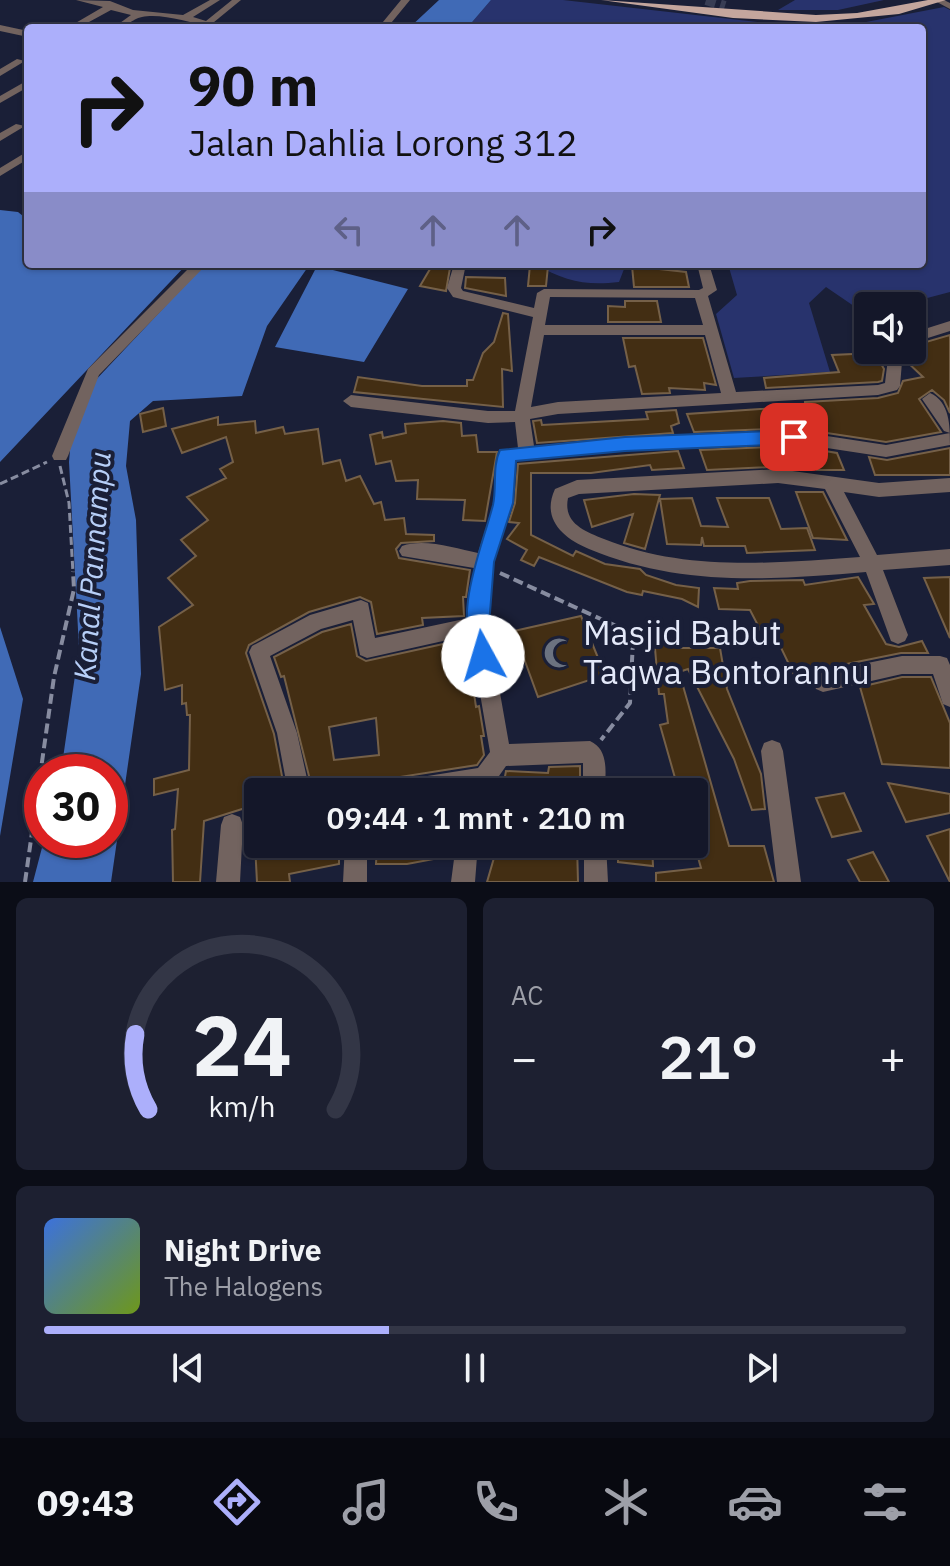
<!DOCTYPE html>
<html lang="id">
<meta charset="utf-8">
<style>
:root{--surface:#141729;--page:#1d2031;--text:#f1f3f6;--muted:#9d9fa8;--line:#333646;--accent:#acaffb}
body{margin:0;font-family:"IBM Plex Sans",sans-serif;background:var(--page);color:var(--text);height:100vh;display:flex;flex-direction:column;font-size:30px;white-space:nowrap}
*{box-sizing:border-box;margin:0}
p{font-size:26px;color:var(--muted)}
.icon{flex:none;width:44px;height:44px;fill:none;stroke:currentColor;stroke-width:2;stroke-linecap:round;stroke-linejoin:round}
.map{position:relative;height:882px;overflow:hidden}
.side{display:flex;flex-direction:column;gap:16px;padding:16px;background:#0b0d17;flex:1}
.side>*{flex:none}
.top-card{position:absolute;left:24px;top:24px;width:902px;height:244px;border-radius:8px;box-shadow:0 2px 6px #0004,0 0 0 2px var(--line);background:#acaffb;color:#111;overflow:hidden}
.buttons{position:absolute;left:854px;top:292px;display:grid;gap:16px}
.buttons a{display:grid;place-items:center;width:72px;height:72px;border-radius:8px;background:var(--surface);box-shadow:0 2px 6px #0004,0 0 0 2px var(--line);font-size:40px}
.speed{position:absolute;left:24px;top:754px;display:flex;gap:16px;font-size:40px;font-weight:700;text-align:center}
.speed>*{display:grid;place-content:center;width:104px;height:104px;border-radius:50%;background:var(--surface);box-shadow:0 2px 6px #0004,0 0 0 2px var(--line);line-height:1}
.speed .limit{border:12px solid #d22;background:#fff;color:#111}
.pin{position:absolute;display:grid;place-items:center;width:68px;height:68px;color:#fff;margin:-34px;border-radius:16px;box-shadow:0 4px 12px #0006}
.me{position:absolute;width:88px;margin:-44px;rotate:354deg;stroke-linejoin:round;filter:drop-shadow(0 0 6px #0008)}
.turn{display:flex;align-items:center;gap:28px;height:168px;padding:0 32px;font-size:36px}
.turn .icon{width:104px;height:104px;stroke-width:2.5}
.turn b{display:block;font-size:56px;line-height:68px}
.lanes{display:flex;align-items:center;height:76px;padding:0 32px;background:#0003;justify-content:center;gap:40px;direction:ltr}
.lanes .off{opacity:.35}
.big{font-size:60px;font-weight:600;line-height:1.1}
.side .tile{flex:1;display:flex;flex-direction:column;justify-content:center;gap:12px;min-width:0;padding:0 28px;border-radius:12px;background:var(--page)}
.side .dial{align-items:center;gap:0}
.dial svg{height:208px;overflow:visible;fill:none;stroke:var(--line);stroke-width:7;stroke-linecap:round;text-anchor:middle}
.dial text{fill:var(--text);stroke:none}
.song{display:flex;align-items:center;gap:24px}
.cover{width:96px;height:96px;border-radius:12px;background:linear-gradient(135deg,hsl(220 70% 55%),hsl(80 70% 35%))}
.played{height:8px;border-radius:4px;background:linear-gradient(90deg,var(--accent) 40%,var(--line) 40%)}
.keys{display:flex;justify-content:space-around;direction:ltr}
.heat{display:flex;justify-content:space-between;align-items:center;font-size:44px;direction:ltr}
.side .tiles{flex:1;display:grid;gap:16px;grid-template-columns:1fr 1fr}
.tile:last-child{grid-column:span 2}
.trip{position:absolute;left:244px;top:778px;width:464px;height:80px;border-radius:8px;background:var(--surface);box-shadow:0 2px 6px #0004,0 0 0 2px var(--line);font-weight:600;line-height:80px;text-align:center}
.menu{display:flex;height:128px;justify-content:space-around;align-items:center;background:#080910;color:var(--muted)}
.menu .icon{width:56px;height:56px}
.menu .active{color:var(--accent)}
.menu b{font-size:36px;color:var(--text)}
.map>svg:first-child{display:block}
.green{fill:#28336d}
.water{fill:#406ab6}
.building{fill:#432e13;stroke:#756048;stroke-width:2;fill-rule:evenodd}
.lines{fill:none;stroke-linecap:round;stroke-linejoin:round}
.minor-tunnel{stroke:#383d54;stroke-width:10;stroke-dasharray:10 5;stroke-linecap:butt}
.path-far1{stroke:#878ca0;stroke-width:3;stroke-dasharray:8 4;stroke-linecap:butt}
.path{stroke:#878ca0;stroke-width:4;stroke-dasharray:10 5;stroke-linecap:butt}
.minor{fill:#72635f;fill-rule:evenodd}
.major{fill:#c4a69d;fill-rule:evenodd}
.route{fill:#1a73e8;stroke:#114b97;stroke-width:2}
.labels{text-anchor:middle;stroke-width:8;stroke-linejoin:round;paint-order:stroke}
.water-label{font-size:30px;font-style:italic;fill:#b7cff8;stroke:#1a1f37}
.near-poi-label{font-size:34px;fill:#e4e9f9;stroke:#1a1f37;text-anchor:start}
</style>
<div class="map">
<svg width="950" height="882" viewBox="0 0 950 882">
<rect width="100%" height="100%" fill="#1a1f37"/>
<path class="green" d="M491,0H563L810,28H467Z
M795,0H884L838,10H778Z
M944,7L950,10V292L897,306H868L867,315L826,287L809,303L830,372L734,378L716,314L737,295L728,264H922V28H835Z
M535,264H626L619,282C585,286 565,281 535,264Z"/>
<path class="water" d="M439,0H491L467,28H409Z
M0,210L18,212L28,220V264H187L0,462Z
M205,264H310L267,326L242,396L153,401L130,421L126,466L136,520L141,674L111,882H33L44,840H110V772H61L79,648L69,462L71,438L91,385Z
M317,266L408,289L364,362L275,347Z
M0,627L23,699L0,836Z"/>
<path class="building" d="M433,264L450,268L446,291L420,286Z
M530,265L548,266L546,286H528Z
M632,266L686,272L689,287H634Z
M466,277L505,278L506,296L465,288Z
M625,301H657L661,322H608V306L625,307Z
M503,313L508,314L512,371L502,369L503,407L354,392L358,377L422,386H467V380H473L483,353L494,342Z
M950,335V413L944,400L932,390L919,399L941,432L886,442L794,428L694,432L687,414L805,406V402L878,398L898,393L903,381L923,377L905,360L906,355L923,350L919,344Z
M623,338H703L716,385L704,383L705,390L669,388L670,393L642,394L635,366L629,367Z
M875,353L884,369L882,381L878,382L766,388L764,378L839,372L832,355Z
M163,408L166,426L143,432L140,414Z
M676,410L679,423L671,426L673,433L537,443L533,421L541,420L542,425L648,419L646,412Z
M218,417V425L255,421L256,433L283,427L285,434L318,429L323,464L340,460L346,481L360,476L374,504L381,502L385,520L404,518L406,534L434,535V541L401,543L396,549L399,558L470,570L466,597H463L464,616L422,618L423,625L377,634L371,602L360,597L309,612L249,645L246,653L274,734L285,792H258V804L204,821L200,882H173L172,830L175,829L178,789L154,795V779L189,770L190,715H187L186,703L182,704V685L165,690L159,627L193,605L168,578L196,556L181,540L208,520L187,497L226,478L220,469L233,462L226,437L182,453L172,429Z
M443,421L461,423L462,436L476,435L478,452H497L485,521L463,520L465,500L417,499L418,480L396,481L391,461L376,464L370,435L382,432L383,438L406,433L405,424Z
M794,446L837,453L844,470H817L815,465L707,470L700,450Z
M950,448V475H875L869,457L887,460Z
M678,451L684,468L652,470L650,465L591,473H531V535L573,556L576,551L605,564L640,569L646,575L676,585L699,588L698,607L682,599L643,591L642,595L627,592L539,557L534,566L521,560L527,550L507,539L519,523L509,522L515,503L518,464Z
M796,492H823L847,540L813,538Z
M634,494L660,495L645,549L624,543L633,514L592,527L584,500Z
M692,498L701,526L728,527L717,498H769L781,529L807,528L815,550L747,553L745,546H704L702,537L701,545L667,544L660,499Z
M858,577L874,604L864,605L886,644L899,647L922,641L928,653H901L822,669L797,681L774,633L763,635L750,610L719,609L714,588L738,589L737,583L750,581L803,580L805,585Z
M950,577V638L924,578Z
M581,616L605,675L538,697L514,631Z
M351,624L357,656L366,661L466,639L476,707L479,706L484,736H481L484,755L477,765L361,783V787L338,790V786L313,792L284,676L281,677L274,657L322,632ZM376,718L379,755L334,760L329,727Z
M654,637L679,641L680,648H720L727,689L761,774L765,809L752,810L734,759L688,669L679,672L729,846H764L774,882H656V873L701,868L694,843V792H679L660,725L668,723L664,694H659Z
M902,677H931L950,723V768L882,764L860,687Z
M580,766V791L502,792L506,771L548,773L549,767Z
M888,783L950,794V813L906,822Z
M844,793L861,831L832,837L816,798Z
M950,829V882L927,836Z
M255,844H339V864L289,874L290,882H257Z
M377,844H450V856L407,864H376Z
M498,844H577L578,882H487Z
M618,844H652L653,866L618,862Z
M873,852L889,882H860L848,860Z"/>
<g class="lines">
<path class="minor-tunnel" d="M706,0L725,6"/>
<path class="path-far1" d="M60,466L69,503L73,573
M0,484L47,462"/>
<path class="path" d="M500,573L625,630L633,640L630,703L601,740
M25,882L54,677L74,589L73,571"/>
<path class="minor" d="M76,0L110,1L133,10L183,15L210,0H220L193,17L206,21L232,0H241L208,27C191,22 160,13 142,17C131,19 128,28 113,28L131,15L111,10L78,28H67L103,7Z
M401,0H410L387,28H378Z
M944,0L950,3V9L935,1Z
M0,25L28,31V37L0,31Z
M17,59L25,61L0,76V69Z
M28,80V87L0,103V96Z
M16,124L25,126L0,141V133Z
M28,151V159L0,176V168Z
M193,264L206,265L99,375L68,456L66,460H54L52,456L88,369Z
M454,264H466L461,288L463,291L534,308L537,293L544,289L699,290L703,288L697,264H709L717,290L708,296L736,392L878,385L885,383L889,350H903L900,386L897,390L878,395L558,414L530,419L534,446L625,438L794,431L886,445L950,433L944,431L922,399L930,393C950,402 950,426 950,445L886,457L794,443L625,450L515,461L512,503L493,562L488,625L509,744L590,741C610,750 605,774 605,792H583V763L506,766L492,786L464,792H385L388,784L396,781L478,768L490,752L470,635L367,658L360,655L353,620L321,629L270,656L297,733L310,792H288L277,733L249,652L252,646L310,615L361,600L368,603L375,638L469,618L474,568L402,556L399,551L402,546C424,538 455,548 478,553L494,503L499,455L501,451L518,448L515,422L488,423L351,407L343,401L351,395L488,411H515L533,317L453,297L447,288ZM550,297L695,298L703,325H545ZM544,335H705L721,393L558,402L531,407Z
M950,321V331L912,343V333Z
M778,469L879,483L950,478V492L879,497L844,492L877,555L950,549V565L883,570L908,635L905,641L898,644L891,641L866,572C770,580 680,587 589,549C563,538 541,519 555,489L577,480ZM778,483L825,489L860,557C775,563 685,572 604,539C584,531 563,523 568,498L579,494Z
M902,656H940L947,658L950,665V707L943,704L933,674H902L823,692L816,689L813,682L816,675L823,672Z
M772,740L780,743L783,751L801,882H777L761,751L764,743Z
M232,814L240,817L243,825L240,882H216L221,825L224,817Z
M345,844H367V882H343Z
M456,844H478L475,882H451Z
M584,844H606L608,882H584Z"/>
<path class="major" d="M601,0L816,15L857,13L928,0H946L899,14L816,22L733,18Z"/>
</g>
<path class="route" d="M794,430L803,437L794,444L625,451L516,461L513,503L494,562L489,625L494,656L491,663L483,666L475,663C453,612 480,554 493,505C497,487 492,466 500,450L625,437Z"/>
<defs>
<g id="mosque-bare" transform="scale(2.4)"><path d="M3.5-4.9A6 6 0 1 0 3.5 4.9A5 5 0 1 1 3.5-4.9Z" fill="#6b7280" stroke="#1a1f37" stroke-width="2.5" paint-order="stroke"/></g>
</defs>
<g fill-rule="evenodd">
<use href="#mosque-bare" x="559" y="653"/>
</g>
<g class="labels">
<g class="water-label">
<text transform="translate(93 566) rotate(-86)" y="10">Kanal Pannampu</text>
</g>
<g class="near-poi-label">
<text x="583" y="645">Masjid Babut<tspan x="583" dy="39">Taqwa Bontorannu</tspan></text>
</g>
</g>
</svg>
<div class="buttons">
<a><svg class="icon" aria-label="sound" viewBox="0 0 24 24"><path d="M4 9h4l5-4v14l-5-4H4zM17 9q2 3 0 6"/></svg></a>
</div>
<div class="speed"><div class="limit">30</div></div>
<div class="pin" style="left:794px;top:437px;background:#d93025"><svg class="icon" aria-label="arrive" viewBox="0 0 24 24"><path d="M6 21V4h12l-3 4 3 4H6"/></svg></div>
<svg class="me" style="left:483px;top:656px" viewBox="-20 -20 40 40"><circle r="19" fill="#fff"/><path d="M0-13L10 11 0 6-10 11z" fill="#1a73e8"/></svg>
<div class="trip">09:44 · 1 mnt · 210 m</div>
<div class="top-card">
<div class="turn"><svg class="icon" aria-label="right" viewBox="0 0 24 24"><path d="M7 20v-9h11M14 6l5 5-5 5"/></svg><div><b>90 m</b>Jalan Dahlia Lorong 312</div></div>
<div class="lanes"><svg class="icon off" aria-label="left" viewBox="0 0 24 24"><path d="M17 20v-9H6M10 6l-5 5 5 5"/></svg><svg class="icon off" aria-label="ahead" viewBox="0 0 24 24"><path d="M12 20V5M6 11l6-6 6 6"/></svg><svg class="icon off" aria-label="ahead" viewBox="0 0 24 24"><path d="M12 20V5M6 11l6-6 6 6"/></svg><svg class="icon" aria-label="right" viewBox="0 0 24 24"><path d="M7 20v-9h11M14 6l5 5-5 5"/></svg></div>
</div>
</div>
<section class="side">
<div class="tiles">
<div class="tile dial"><svg viewBox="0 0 100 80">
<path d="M14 69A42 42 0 1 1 86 69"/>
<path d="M14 69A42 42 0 0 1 9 40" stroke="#acaffb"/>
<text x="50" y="56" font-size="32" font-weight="700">24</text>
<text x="50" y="72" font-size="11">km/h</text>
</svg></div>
<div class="tile"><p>AC</p>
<div class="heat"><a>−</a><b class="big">21°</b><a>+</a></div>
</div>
<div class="tile">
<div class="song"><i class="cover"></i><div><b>Night Drive</b><p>The Halogens</p></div></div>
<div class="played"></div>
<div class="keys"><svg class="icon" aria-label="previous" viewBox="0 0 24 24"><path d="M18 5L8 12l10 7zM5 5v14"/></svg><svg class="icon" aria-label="pause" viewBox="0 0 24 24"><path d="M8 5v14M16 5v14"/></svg><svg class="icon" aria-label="next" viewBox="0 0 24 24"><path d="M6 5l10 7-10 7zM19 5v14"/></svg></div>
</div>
</div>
</section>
<nav class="menu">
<b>09:43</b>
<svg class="icon active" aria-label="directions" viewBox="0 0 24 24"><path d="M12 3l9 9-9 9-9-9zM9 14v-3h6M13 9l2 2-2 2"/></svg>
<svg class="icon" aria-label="music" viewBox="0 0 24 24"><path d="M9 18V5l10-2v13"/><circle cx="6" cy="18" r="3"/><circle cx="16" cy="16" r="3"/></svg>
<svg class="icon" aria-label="phone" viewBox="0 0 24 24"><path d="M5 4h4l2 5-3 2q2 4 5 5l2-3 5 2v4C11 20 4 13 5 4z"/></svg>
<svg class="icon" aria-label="climate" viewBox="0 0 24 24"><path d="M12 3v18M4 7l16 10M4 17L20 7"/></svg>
<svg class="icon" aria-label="car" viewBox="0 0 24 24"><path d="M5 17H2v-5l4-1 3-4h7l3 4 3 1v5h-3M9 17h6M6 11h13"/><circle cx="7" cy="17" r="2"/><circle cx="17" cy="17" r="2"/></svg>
<svg class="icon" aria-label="filters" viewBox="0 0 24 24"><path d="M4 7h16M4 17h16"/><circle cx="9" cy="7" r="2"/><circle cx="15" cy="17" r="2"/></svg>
</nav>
